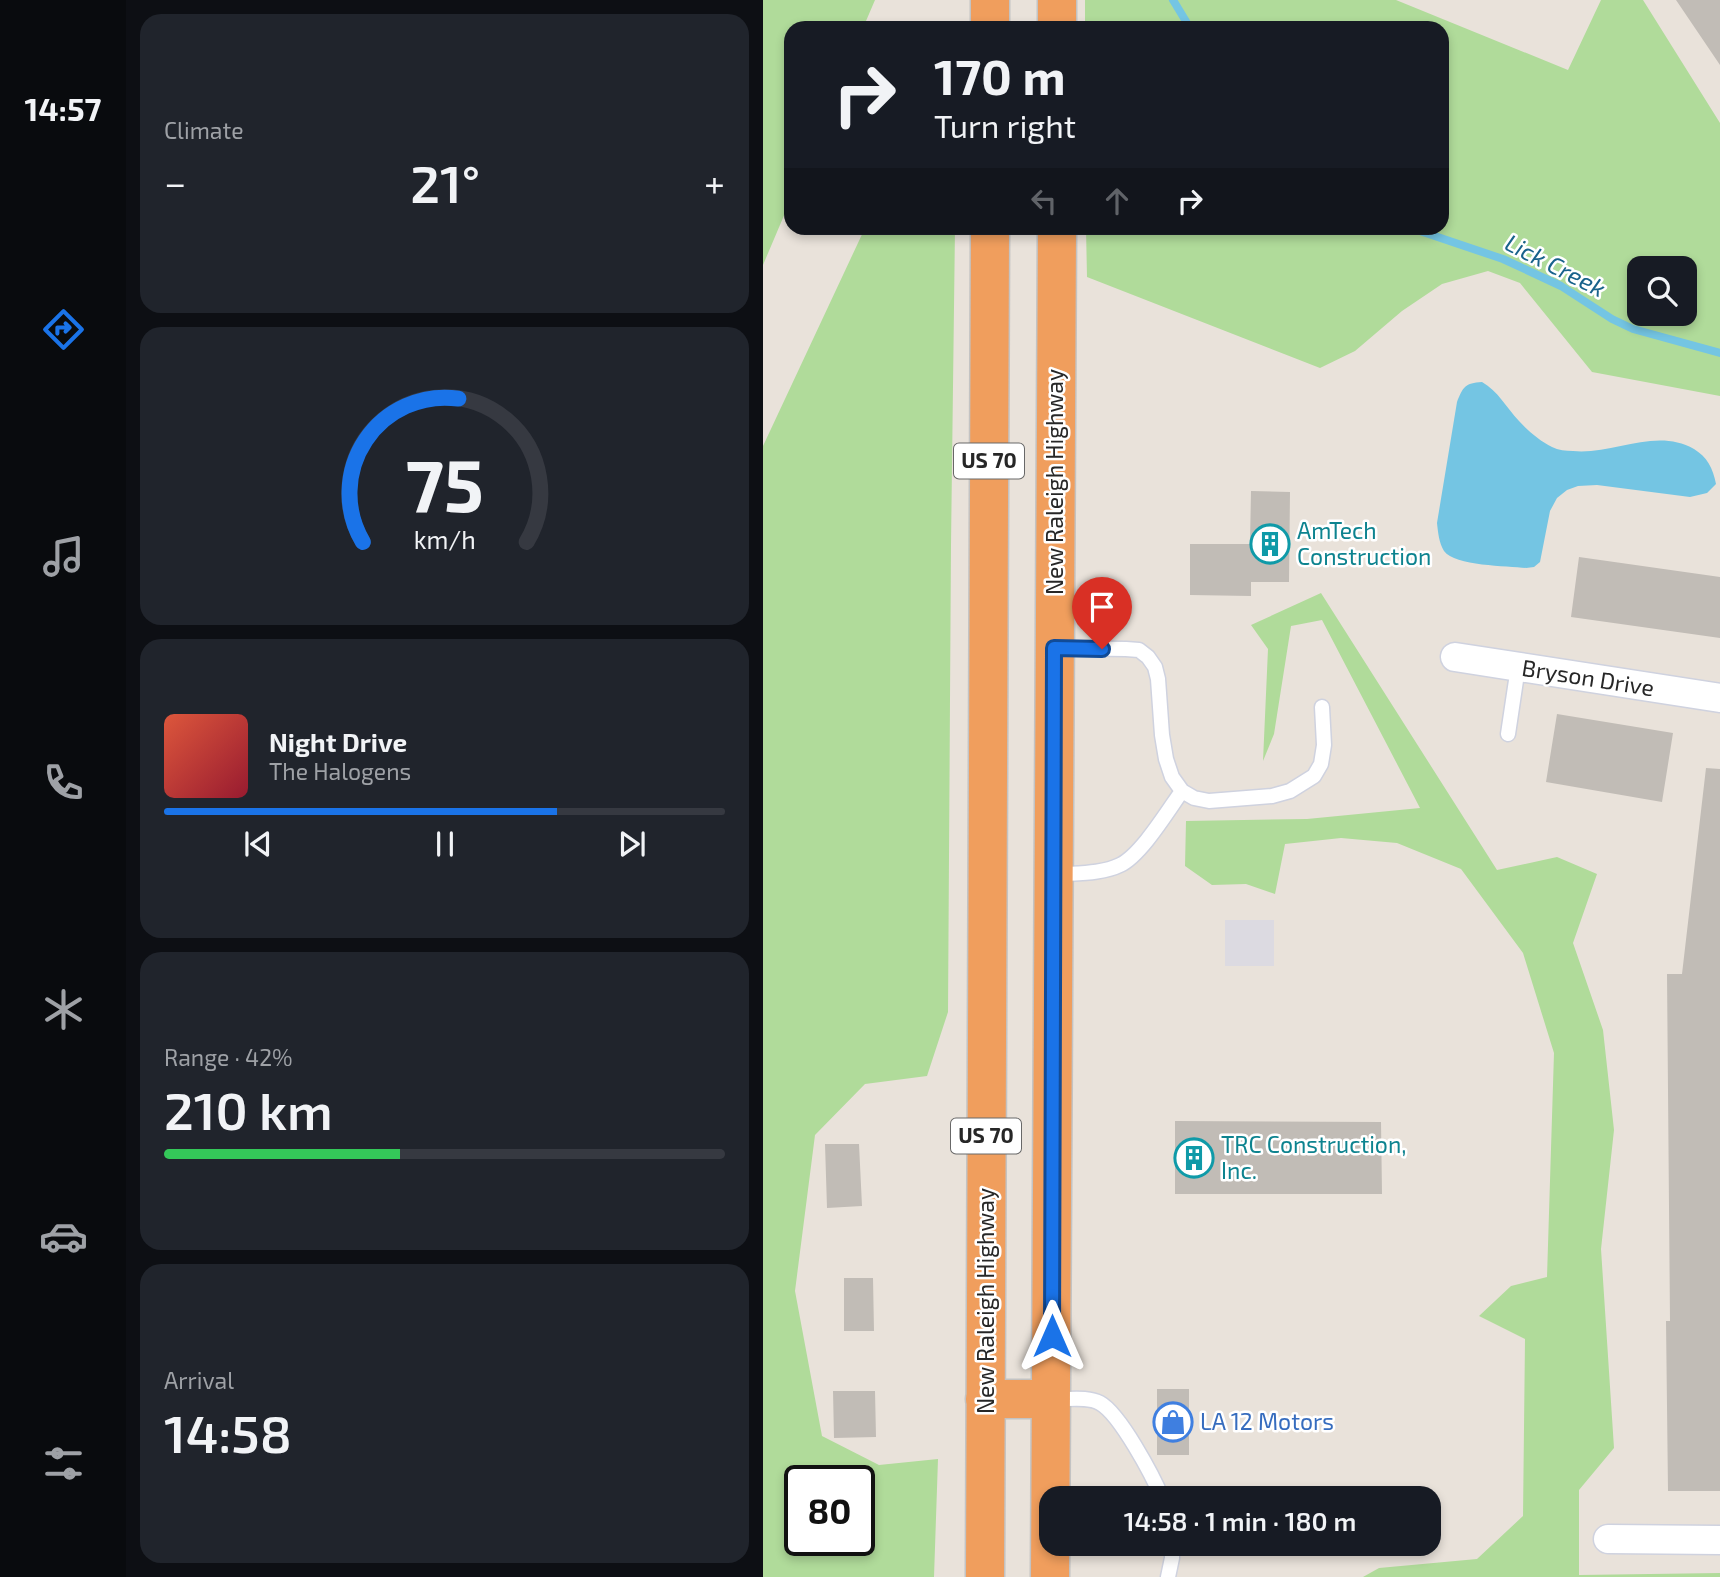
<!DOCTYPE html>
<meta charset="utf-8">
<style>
:root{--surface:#171b24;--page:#20242c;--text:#f1f3f6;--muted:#9ea1a6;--line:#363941;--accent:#1a73e8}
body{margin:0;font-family:"Exo 2",sans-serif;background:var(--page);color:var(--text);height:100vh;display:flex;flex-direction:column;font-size:26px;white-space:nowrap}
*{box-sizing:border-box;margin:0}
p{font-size:23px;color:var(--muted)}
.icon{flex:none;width:38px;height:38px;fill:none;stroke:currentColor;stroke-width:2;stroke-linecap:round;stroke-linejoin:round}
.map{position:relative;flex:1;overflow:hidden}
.side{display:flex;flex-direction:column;gap:14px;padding:14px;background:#0d0f14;width:637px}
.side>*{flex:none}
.guide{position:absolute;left:21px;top:21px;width:665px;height:214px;border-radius:21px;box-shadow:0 4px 10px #0003;background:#171b24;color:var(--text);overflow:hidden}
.buttons{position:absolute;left:864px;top:256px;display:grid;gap:14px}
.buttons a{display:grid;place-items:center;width:70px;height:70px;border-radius:14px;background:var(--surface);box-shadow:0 4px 10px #0003;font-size:35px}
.speed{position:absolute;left:21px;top:1465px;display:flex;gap:14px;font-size:35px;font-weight:700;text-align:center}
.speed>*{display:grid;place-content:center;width:91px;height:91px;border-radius:50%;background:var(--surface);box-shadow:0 4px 10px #0003;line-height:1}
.speed .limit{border:4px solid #111;border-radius:10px;background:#fff;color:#111}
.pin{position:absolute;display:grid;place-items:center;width:60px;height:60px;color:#fff;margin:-72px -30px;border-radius:50% 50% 50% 0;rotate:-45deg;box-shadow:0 0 7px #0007}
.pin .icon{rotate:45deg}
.me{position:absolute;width:77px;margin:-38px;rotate:0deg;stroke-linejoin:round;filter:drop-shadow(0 0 5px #0008)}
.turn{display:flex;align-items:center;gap:24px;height:147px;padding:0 35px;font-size:32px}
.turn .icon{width:91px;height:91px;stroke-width:2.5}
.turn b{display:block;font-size:49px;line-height:60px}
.lanes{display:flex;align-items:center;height:66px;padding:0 35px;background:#0003;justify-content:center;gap:35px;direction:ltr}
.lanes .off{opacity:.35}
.big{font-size:52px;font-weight:600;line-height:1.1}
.side .tile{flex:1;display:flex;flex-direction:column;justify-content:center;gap:10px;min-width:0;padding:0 24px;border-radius:21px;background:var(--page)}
.side .dial{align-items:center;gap:0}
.dial svg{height:182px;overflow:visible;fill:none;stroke:var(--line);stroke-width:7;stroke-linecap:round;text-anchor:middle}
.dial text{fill:var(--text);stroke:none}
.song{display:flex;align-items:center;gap:21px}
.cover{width:84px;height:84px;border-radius:10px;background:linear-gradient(135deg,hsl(10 70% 55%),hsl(350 70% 35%))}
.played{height:7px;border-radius:4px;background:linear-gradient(90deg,var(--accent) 70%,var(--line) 70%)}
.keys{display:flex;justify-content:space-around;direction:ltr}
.heat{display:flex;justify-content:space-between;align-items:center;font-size:38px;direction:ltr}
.charge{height:10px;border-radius:5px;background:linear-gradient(90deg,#34c759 42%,var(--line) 0)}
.trip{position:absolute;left:276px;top:1486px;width:402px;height:70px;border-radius:21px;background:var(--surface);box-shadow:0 4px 10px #0003;font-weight:600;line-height:70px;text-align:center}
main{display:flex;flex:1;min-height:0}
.tabs{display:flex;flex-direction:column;width:126px;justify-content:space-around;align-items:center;background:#090b0e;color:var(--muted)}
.tabs .icon{width:49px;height:49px}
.tabs .active{color:var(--accent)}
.tabs b{font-size:32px;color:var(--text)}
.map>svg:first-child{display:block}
.industrial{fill:#dcdae1}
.green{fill:#b0db9a;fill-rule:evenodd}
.water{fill:#74c5e3}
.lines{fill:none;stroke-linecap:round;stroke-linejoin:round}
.stream{stroke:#74c5e3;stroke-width:8}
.building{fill:#c1bcb6}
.lane-casing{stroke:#cfd2df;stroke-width:17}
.street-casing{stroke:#cfd2df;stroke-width:31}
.highway-casing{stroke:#c3c3c3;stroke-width:41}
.lane{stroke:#fff;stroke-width:14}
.street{stroke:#fff;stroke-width:28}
.highway{stroke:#f09e5d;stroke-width:38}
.route-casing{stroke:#114b97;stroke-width:18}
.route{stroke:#1a73e8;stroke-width:12}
.labels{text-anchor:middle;stroke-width:5;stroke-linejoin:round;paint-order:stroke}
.shield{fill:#fff;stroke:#686868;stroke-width:2}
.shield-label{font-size:21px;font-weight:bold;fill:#272727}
.street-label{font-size:23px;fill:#272727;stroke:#fff}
.culture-label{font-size:23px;fill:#0d838f;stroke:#fff;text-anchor:start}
.shop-label{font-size:23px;fill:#366cbe;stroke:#fff;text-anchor:start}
.water-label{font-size:24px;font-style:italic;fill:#18628b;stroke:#fff}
</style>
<main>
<nav class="tabs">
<b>14:57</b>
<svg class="icon active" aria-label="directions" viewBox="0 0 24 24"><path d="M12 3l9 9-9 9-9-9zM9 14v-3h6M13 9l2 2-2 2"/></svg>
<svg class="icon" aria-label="music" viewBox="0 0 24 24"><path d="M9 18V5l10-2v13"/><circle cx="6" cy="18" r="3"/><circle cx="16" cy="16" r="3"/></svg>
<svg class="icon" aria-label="phone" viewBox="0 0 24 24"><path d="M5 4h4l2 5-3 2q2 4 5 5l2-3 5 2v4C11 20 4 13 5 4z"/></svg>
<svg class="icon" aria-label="climate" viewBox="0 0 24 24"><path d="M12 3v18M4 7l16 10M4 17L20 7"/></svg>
<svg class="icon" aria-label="car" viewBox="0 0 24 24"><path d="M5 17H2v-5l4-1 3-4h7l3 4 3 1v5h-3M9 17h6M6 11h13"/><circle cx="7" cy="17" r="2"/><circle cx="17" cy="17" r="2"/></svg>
<svg class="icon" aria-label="filters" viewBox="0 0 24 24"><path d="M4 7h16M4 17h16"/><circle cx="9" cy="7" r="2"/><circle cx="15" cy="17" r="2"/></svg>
</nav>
<section class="side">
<div class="tile"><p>Climate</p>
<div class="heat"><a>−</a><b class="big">21°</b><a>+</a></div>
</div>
<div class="tile dial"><svg viewBox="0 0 100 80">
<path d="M14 69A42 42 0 1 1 86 69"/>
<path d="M14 69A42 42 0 0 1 56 6" stroke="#1a73e8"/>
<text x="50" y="56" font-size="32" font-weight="700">75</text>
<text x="50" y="72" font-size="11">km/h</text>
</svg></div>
<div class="tile">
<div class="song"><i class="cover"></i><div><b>Night Drive</b><p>The Halogens</p></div></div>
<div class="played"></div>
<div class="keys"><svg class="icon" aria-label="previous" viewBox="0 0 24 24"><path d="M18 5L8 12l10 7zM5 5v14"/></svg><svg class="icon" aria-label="pause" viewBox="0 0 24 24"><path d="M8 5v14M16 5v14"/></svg><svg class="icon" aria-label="next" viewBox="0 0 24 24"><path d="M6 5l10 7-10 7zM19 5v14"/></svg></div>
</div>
<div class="tile"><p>Range · 42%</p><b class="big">210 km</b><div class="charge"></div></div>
<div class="tile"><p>Arrival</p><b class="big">14:58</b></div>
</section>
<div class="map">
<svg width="957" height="1577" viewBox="0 0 957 1577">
<rect width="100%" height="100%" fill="#e9e2da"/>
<path class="industrial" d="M462,920H511V966H462Z"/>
<path class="green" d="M0,0H112L100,28H28V199L0,265Z
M322,0H633L805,70L838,0H880L957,123V396L829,372L757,283L725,271L679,284L639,311L592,351L557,368L324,277L323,228H679V28H322ZM877,268H922V313H877Z
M102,228H192L188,545L185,1012L164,1076L102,1084L52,1135L32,1291L59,1436L116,1465L175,1459L171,1577H0V446ZM37,1480H96V1540H37Z
M558,593L734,870L794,857L834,874L810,943L840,1030L851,1130L838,1249L851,1448L816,1490V1575L957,1573V1577H600L616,1568L714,1559L760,1516L762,1339L716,1316L748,1286L784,1277L791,1053L760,953L698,869L634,843L578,838L522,844L512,894L483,884L449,885L422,866L423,821L544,819L657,808L559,620L528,626L511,734L500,761L505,649L488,625Z"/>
<path class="water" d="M719,382C735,391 743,407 756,421C765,431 777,441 789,447C795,450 803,451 810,451C850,455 893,427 931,449C944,457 950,468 953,484L944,493L927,497L834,485L815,486L804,490L794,498L787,511L777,562L771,567L763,568C744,566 692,566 681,551C676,543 675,532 674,523L694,402C700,387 702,383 719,382Z"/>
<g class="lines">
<path class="stream" d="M410,0L427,28
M648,228L740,259L798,286L849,319L870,329L957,353"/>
</g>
<path class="building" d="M913,0H957V65Z
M488,491L527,492L526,582H488V596L427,595V544H487Z
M816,557L957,577V638L808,617Z
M794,714L910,733L899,802L783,782Z
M943,768L957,769V1491H905L903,1321H907L904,974H919Z
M412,1121L618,1122L619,1194H412Z
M62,1144H96L99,1206L64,1208Z
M81,1278H110L111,1331H81Z
M394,1389H426V1455H394Z
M70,1391H112L113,1437L71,1438Z"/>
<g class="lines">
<g class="lane-casing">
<path id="lane" d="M293,648L363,649L376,650L385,657L392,667L395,679L399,735L403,759L409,777L419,791L431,798L446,801L509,796L527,791L551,776L558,764L561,745L559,707
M745,734L755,667
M292,875C311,873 339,874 357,865C378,855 404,812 419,791
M289,1399C304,1400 324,1396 337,1403C357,1414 390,1476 399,1498
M405,1577L409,1558V1544"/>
</g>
<g class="street-casing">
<path id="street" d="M692,657L957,698
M845,1539L957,1540"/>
</g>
<g class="highway-casing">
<path id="highway" d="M294,0V28
M227,28V0
M222,1399H288
M222,1577L227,228
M287,1577L294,228"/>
</g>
<use href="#lane" class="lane"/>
<use href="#street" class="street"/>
<use href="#highway" class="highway"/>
</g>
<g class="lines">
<g class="route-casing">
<path id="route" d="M289,1336L291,648L339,649"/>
</g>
<use href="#route" class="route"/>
</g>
<defs>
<g id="building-ring" transform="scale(2.0125)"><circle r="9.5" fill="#fff" stroke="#0f9aa8" stroke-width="1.5"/><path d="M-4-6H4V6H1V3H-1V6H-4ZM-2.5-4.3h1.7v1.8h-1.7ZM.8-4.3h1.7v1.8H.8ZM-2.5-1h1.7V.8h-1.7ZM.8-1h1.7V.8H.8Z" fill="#0f9aa8"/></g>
<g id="shop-ring" transform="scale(2.0125)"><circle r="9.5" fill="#fff" stroke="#3f7fe0" stroke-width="1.5"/><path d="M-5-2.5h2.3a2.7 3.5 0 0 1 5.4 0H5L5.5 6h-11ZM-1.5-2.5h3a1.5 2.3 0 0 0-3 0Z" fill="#3f7fe0"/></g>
</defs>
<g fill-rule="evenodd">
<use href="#building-ring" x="507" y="544"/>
<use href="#building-ring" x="431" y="1158"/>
<use href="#shop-ring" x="410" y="1422"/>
</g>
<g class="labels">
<g class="shield">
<rect x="191" y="443.5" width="70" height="35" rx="5"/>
<rect x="188" y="1118.5" width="70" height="35" rx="5"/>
</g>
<g class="shield-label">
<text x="226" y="468">US 70</text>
<text x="223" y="1143">US 70</text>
</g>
<g class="street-label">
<text transform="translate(292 482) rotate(-90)" y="8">New Raleigh Highway</text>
<text transform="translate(825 678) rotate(9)" y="8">Bryson Drive</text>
<text transform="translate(223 1301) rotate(-90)" y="8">New Raleigh Highway</text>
</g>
<g class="culture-label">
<text x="534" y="539">AmTech<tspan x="534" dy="26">Construction</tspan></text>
<text x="458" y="1153">TRC Construction,<tspan x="458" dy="26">Inc.</tspan></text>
</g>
<g class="shop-label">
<text x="437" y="1430">LA 12 Motors</text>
</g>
<g class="water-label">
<text transform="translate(792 266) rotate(27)" y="8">Lick Creek</text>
</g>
</g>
</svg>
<div class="buttons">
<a><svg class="icon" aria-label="search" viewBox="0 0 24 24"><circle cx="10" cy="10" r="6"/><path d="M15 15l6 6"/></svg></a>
</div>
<div class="speed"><div class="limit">80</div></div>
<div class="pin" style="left:339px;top:649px;background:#d93025"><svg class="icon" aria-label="arrive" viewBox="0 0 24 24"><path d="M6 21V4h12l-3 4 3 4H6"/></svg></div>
<svg class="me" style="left:289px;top:1336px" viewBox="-20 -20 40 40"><path d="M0-17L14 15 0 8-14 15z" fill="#1a73e8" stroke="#fff" stroke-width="4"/></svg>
<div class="trip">14:58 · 1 min · 180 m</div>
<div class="guide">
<div class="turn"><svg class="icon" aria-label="right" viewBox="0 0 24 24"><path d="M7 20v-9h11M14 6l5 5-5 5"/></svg><div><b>170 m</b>Turn right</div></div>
<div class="lanes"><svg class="icon off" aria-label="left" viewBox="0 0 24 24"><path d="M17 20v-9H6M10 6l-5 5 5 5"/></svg><svg class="icon off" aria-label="ahead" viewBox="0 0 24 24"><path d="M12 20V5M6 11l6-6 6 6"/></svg><svg class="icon" aria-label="right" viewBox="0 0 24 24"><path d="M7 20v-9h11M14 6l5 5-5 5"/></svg></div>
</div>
</div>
</main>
